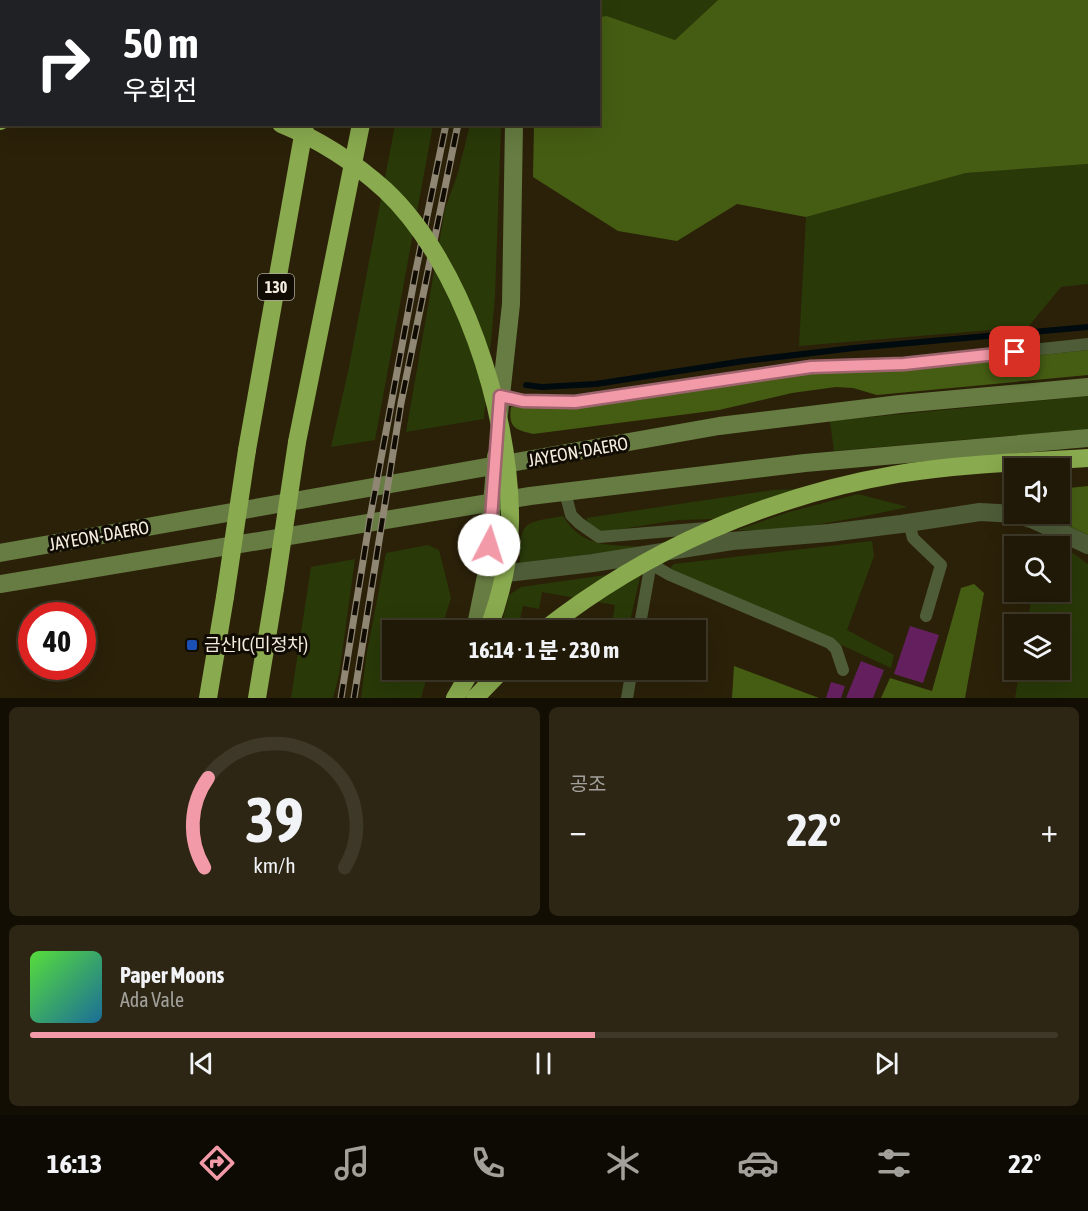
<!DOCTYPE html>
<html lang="ko">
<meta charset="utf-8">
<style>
:root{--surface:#201907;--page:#2d2615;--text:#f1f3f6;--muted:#a2a09b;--line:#3d3828;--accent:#f39aa9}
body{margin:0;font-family:"Asap Condensed","Noto Sans KR",sans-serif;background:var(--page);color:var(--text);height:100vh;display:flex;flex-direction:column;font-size:22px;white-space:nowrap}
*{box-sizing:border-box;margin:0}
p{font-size:20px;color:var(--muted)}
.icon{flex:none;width:33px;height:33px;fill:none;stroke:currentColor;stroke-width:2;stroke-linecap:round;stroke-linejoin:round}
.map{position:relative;height:698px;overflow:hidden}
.drawer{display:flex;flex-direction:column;gap:9px;padding:9px;background:#120e04;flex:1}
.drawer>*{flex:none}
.hud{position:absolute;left:0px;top:0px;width:600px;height:126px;box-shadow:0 6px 24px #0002,0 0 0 2px var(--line);background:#202124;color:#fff;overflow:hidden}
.tools{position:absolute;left:1004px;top:458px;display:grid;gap:12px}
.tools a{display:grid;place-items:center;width:66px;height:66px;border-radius:0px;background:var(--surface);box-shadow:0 6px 24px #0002,0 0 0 2px var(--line);font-size:30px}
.speed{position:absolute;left:18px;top:602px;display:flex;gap:12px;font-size:30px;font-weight:700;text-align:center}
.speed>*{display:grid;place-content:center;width:78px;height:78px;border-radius:50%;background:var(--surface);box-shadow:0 6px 24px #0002,0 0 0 2px var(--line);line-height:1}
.speed .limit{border:9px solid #d22;background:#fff;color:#111}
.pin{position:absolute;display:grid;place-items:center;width:51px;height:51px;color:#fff;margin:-26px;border-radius:12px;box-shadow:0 3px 9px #0006}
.me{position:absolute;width:66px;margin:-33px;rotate:5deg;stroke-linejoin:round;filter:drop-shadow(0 0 4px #0008)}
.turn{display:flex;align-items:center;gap:21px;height:126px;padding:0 24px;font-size:27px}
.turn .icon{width:78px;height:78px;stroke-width:2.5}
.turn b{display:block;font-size:42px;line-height:51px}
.big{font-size:45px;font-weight:700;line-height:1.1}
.drawer .tile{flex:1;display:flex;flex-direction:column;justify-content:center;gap:9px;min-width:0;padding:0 21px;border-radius:9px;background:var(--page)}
.drawer .dial{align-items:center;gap:0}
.dial svg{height:156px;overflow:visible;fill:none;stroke:var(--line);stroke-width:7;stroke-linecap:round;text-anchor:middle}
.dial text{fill:var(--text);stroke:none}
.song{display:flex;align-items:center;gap:18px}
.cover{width:72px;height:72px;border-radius:9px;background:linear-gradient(135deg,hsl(110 70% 55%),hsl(200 70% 35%))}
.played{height:6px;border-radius:3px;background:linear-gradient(90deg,var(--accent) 55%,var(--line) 55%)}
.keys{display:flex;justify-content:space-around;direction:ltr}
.heat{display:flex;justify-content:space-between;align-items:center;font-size:33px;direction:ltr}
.drawer .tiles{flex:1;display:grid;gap:9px;grid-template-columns:1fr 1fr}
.tile:last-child{grid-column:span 2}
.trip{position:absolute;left:382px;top:620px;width:324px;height:60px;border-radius:0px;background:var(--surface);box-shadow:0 6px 24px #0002,0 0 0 2px var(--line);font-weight:700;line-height:60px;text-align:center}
.dock{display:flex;height:96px;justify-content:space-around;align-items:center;background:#0d0a03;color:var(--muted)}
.dock .icon{width:42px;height:42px}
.dock .active{color:var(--accent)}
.dock b{font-size:27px;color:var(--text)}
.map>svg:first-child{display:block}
.green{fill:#293908}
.forest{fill:#455d13}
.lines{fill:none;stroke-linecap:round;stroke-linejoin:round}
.stream{stroke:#000b0f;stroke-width:6}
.building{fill:#631f5e}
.lane{stroke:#4e5c38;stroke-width:12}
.street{stroke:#4e5c38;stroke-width:18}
.secondary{stroke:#667c42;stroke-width:18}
.highway{stroke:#89aa4e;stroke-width:18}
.rail-casing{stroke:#8f8673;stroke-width:7}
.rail{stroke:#100b03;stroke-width:4.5;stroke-dasharray:14;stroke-linecap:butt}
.highway-bridge{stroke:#89aa4e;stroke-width:18}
.route-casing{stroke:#9e646e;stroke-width:15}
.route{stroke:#f39aa9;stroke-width:10}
.transit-dot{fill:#1a4fb4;stroke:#100b03;stroke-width:2}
.labels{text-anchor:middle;stroke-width:6;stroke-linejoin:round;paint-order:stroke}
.shield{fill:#100b03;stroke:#b0a99d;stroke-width:1.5}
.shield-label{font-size:16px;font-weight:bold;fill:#f4eddf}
.street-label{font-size:18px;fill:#f4eddf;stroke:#100b03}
.poi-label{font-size:18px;fill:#f4eddf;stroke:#100b03;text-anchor:start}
</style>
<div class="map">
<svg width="1088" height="698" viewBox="0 0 1088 698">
<rect width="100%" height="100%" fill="#2b2109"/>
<path class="green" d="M543,0H718L675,40L607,16L599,17L598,2H543Z
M395,125H433L375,440L331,447L349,367Z
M470,125H501L495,296L484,419L406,432L445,209L458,173Z
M1088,164V284L1061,287L1028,327L799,346L806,217L966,173Z
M1088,396V429L834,451L830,421Z
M799,489L744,506L714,519L678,520L603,532L590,526L586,518L773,490Z
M858,494L908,507C851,519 794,532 737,530L789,512Z
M563,516C584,550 611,544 646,547L520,563C519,521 523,523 563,516Z
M872,541L874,556L847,630L894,655L891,668L818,634L672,571L671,567L674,564L682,563Z
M428,545L439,550L451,598L441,630H393V669H429L421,698H361L367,652L386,553Z
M1059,546L1064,547L1088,564V698H1015L1020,669H1059V624H1027L1033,591H1059Z
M355,559L339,675L333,698H291L311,567Z
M634,571L640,574V577L630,621L613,618L615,605L542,592L539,609L523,606L518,630H500L509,595L521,587Z"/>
<path class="forest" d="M718,0H1088V164L966,173L806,217L737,204L677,241L618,231L533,177L534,125L598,124L599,17L607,16L675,40Z
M1088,350V375L877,395L853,388L836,387L792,393L719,410L533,434C515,430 508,427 511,407C619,413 720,380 826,371C846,369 865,372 885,370C953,366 1020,357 1088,350Z
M1088,486V535L1042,513H1059V489Z
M974,584L984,593L965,698H881L890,678L932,691L961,588Z
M734,666L819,698H732Z"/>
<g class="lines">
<path class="stream" d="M13,2L14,0
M0,15L2,13
M526,385L542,387L596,384L744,361L854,348L1088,327"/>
</g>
<path class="building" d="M910,626L939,635L923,683L894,674Z
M861,661L884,670L873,698H846Z
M831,682L845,686L841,698H826Z"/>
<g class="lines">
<path class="lane" d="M500,396L523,401L575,403L811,367L832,365L904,364L1088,344
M565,492L571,515L579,523L599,537L706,528
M909,523L913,538L941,565L926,616
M651,564L670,575L830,643L836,649L843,670
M639,630L652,557
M627,698L632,669"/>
<path class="street" d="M491,575L593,563L732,541L829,533L901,524L980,512L1016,514L1034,520L1088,545"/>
<path class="secondary" d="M523,2V0
M499,414L511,304L514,124
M0,553L719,426L900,404L1088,387
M0,584L530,496L805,463L1088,438
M475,630L486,576L496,456"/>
<path class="highway" d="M329,2L330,0
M387,2V0
M0,121L2,120
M297,442L361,124
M247,450L305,124
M208,698L225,597
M257,698L275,589
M475,698L503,669"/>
<g class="rail-casing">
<path id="rail" d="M472,2L473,0
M484,2V0
M341,698L370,518L416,270L446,124
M354,698L401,403L458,124"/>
</g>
<use href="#rail" class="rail"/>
<path class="highway-bridge" d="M281,124C320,140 354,162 385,190C462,262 509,410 510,514C511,554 502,593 488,630
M275,589L297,442
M225,597L247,450
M544,630C647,549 768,496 898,474C960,464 1025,462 1088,458
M455,698L472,669"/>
</g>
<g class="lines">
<g class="route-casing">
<path id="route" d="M489,545L500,396L523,401L575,402L811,367L904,364L1015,352"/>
</g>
<use href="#route" class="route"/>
</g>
<rect class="transit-dot" x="186" y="639" width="12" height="12" rx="3"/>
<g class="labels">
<rect class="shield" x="258" y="274" width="36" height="26" rx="4.5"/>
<g class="shield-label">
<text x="276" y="293">130</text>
</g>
<g class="street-label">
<text transform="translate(578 452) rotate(-10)" y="6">JAYEON-DAERO</text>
<text transform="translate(99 536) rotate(-10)" y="6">JAYEON-DAERO</text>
</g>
<g class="poi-label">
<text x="204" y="651">금산IC(미정차)</text>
</g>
</g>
</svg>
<div class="tools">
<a><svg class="icon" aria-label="sound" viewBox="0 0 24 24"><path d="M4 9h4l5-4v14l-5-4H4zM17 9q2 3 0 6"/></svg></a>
<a><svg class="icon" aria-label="search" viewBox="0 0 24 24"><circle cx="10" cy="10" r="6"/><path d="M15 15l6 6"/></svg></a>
<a><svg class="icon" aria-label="layers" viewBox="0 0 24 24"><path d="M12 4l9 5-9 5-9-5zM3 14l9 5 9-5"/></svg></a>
</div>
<div class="speed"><div class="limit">40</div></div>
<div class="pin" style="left:1015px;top:352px;background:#d93025"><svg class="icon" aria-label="arrive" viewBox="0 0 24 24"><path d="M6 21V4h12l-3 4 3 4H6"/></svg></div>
<svg class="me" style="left:489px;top:545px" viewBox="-20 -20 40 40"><circle r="19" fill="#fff"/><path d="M0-13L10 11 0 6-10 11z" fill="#f39aa9"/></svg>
<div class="trip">16:14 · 1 분 · 230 m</div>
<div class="hud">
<div class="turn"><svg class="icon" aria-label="right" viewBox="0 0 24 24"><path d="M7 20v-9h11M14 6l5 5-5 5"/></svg><div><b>50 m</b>우회전</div></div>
</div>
</div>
<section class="drawer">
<div class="tiles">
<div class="tile dial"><svg viewBox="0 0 100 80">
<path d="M14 69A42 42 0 1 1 86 69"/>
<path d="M14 69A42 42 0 0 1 16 23" stroke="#f39aa9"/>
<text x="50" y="56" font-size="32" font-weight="700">39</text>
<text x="50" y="72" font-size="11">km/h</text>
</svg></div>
<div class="tile"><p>공조</p>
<div class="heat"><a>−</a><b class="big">22°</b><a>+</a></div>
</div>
<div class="tile">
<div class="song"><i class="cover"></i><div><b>Paper Moons</b><p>Ada Vale</p></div></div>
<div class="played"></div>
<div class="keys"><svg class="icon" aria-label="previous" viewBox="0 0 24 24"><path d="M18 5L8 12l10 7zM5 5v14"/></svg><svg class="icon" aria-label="pause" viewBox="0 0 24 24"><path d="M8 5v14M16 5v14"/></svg><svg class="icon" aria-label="next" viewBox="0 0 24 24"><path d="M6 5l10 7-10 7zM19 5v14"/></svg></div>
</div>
</div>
</section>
<nav class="dock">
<b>16:13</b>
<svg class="icon active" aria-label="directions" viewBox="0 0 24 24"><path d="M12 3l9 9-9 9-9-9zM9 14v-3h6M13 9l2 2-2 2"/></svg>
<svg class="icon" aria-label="music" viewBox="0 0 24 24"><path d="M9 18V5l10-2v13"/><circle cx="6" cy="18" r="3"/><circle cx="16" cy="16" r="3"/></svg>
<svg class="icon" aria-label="phone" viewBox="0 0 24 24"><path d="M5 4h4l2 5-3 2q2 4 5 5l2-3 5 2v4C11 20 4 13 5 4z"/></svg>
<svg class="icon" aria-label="climate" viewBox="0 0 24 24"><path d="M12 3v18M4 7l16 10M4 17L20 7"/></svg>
<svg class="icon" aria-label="car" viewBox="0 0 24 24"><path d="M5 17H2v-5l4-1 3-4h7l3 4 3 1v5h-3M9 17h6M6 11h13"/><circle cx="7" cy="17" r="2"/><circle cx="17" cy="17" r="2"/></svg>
<svg class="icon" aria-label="filters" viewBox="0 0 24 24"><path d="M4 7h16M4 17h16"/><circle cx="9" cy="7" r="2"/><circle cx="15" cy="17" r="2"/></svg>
<b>22°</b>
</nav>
